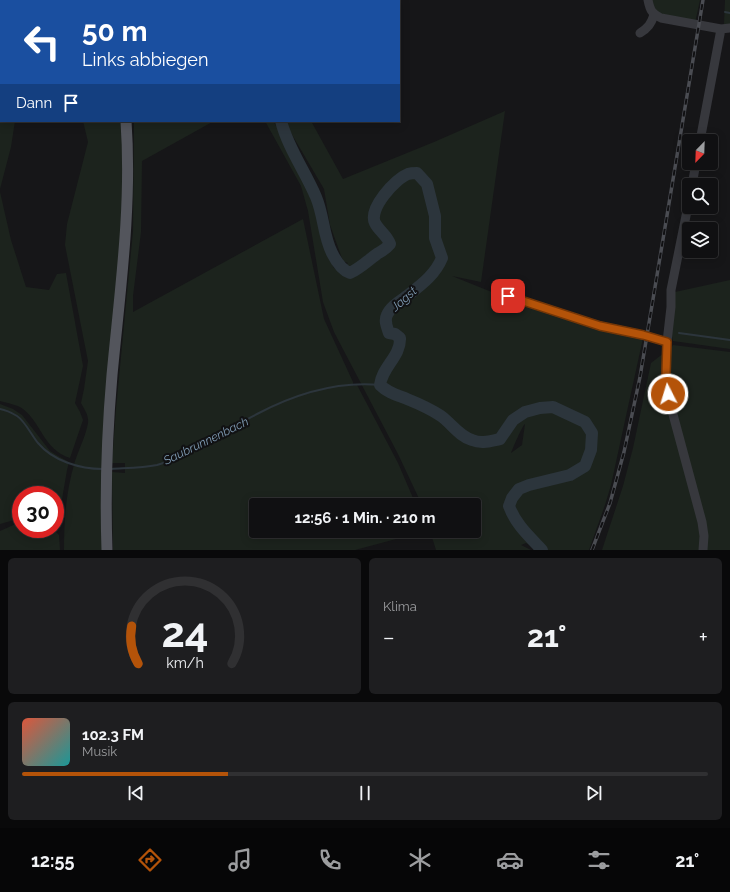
<!DOCTYPE html>
<html lang="de">
<meta charset="utf-8">
<style>
:root{--surface:#101012;--page:#1e1e20;--text:#f1f3f6;--muted:#9c9d9f;--line:#303032;--accent:#b45309}
body{margin:0;font-family:Raleway,sans-serif;background:var(--page);color:var(--text);height:100vh;display:flex;flex-direction:column;font-size:15px;white-space:nowrap}
*{box-sizing:border-box;margin:0}
p{font-size:13px;color:var(--muted)}
.icon{flex:none;width:22px;height:22px;fill:none;stroke:currentColor;stroke-width:2;stroke-linecap:round;stroke-linejoin:round}
.map{position:relative;height:550px;overflow:hidden}
.panel{display:flex;flex-direction:column;gap:8px;padding:8px;background:#09090a;flex:1}
.panel>*{flex:none}
.top-card{position:absolute;left:0px;top:0px;width:400px;height:122px;box-shadow:0 2px 10px #0003,0 0 0 1px var(--line);background:#1a4fa0;color:#fff;overflow:hidden}
.needle{width:26px;rotate:203deg}
.fabs{position:absolute;left:682px;top:134px;display:grid;gap:8px}
.fabs a{display:grid;place-items:center;width:36px;height:36px;border-radius:4px;background:var(--surface);box-shadow:0 2px 10px #0003,0 0 0 1px var(--line);font-size:20px}
.speed{position:absolute;left:12px;top:486px;display:flex;gap:8px;font-size:20px;font-weight:700;text-align:center}
.speed>*{display:grid;place-content:center;width:52px;height:52px;border-radius:50%;background:var(--surface);box-shadow:0 2px 10px #0003,0 0 0 1px var(--line);line-height:1}
.speed .limit{border:6px solid #d22;background:#fff;color:#111}
.pin{position:absolute;display:grid;place-items:center;width:34px;height:34px;color:#fff;margin:-17px;border-radius:8px;box-shadow:0 2px 6px #0006}
.me{position:absolute;width:44px;margin:-22px;rotate:355deg;stroke-linejoin:round;filter:drop-shadow(0 0 3px #0008)}
.turn{display:flex;align-items:center;gap:14px;height:84px;padding:0 16px;font-size:18px}
.turn .icon{width:52px;height:52px;stroke-width:2.5}
.turn b{display:block;font-size:28px;line-height:34px}
.then{display:flex;align-items:center;height:38px;padding:0 16px;background:#0003;gap:8px;font-size:15px}
.big{font-size:30px;font-weight:700;line-height:1.1}
.panel .tile{flex:1;display:flex;flex-direction:column;justify-content:center;gap:6px;min-width:0;padding:0 14px;border-radius:6px;background:var(--page)}
.panel .dial{align-items:center;gap:0}
.dial svg{height:104px;overflow:visible;fill:none;stroke:var(--line);stroke-width:7;stroke-linecap:round;text-anchor:middle}
.dial text{fill:var(--text);stroke:none}
.song{display:flex;align-items:center;gap:12px}
.cover{width:48px;height:48px;border-radius:6px;background:linear-gradient(135deg,hsl(10 70% 55%),hsl(180 70% 35%))}
.played{height:4px;border-radius:2px;background:linear-gradient(90deg,var(--accent) 30%,var(--line) 30%)}
.keys{display:flex;justify-content:space-around;direction:ltr}
.heat{display:flex;justify-content:space-between;align-items:center;font-size:22px;direction:ltr}
.panel .tiles{flex:1;display:grid;gap:8px;grid-template-columns:1fr 1fr}
.tile:last-child{grid-column:span 2}
.trip{position:absolute;left:249px;top:498px;width:232px;height:40px;border-radius:4px;background:var(--surface);box-shadow:0 2px 10px #0003,0 0 0 1px var(--line);font-weight:700;line-height:40px;text-align:center}
.tabs{display:flex;height:64px;justify-content:space-around;align-items:center;background:#060607;color:var(--muted)}
.tabs .icon{width:28px;height:28px}
.tabs .on{color:var(--accent)}
.tabs b{font-size:18px;color:var(--text)}
.map>svg:first-child{display:block}
.green{fill:#1c231d;fill-rule:evenodd}
.lines{fill:none;stroke-linecap:round;stroke-linejoin:round}
.stream{stroke:#2c353c;stroke-width:2}
.river{stroke:#2c353c;stroke-width:12}
.minor{stroke:#37383d;stroke-width:9}
.major{stroke:#53555c;stroke-width:11}
.rail-casing{stroke:#4a4c52;stroke-width:3.5}
.rail{stroke:#111113;stroke-width:2;stroke-dasharray:6;stroke-linecap:butt}
.route-casing{stroke:#753606;stroke-width:10}
.route{stroke:#b45309;stroke-width:7}
.labels{text-anchor:middle;stroke-width:4;stroke-linejoin:round;paint-order:stroke}
.water-label{font-size:12px;font-style:italic;fill:#7f9bb3;stroke:#111113}
</style>
<div class="map">
<svg width="730" height="550" viewBox="0 0 730 550">
<rect width="100%" height="100%" fill="#161618"/>
<path class="green" d="M649,0H700L695,23L659,14Z
M725,0H730V24H724Z
M0,23L1,121H15L11,147L0,189Z
M505,111L481,282L452,276L509,299L643,338L611,485L605,505L589,550H538L526,543L521,545L531,550H436L430,531H474V505H422L398,454L334,332L323,302L308,211L301,186L265,121H273L277,127L313,199L326,252L334,268L340,270L348,263L343,261L330,225L324,189L284,121H311L343,179L434,142ZM525,424L522,445L511,453C513,448 522,426 525,424Z
M83,121H123L124,177L105,550H64C64,519 66,491 75,461C79,449 86,435 88,423C89,415 84,409 81,403L84,389L88,361L65,245L67,224L88,142Z
M134,121H214L142,161L141,232L133,296V312L303,219L324,319L353,382V386L357,385L398,463L416,505H256V531H426L355,550H113L112,472L125,473V463H112L116,409L133,231Z
M0,192L11,240L26,287L49,290L57,274L66,273L83,366L75,403L80,412L83,420L70,458C43,449 43,425 23,409C18,405 7,403 0,401Z
M730,280V349L673,341L671,333L675,292Z
M673,345L730,352V550H706L672,402L668,374L670,349Z
M664,353V380L700,523V550H602L623,486L633,448L651,363Z
M0,404L13,409L22,415L50,451L58,456L69,462L67,470L59,517L55,519V495H21V518L0,524Z
M18,523H21V529H53L59,535L60,550H0V531Z"/>
<g class="lines">
<path class="stream" d="M228,1L229,0
M725,12L730,13
M679,333L730,340
M0,409C6,410 12,413 17,416C25,421 32,436 38,443C53,461 80,469 103,469
M111,469C126,468 142,468 157,465C175,460 192,450 209,441C225,432 241,422 257,414C295,394 337,381 380,385"/>
<path class="river" d="M166,0V1
M281,121C288,148 305,171 316,197C324,216 323,235 332,253C336,261 342,270 350,273C362,267 367,261 377,254C382,251 386,249 390,244C387,235 379,231 375,223C368,209 395,179 408,174C411,173 414,173 417,173L427,184L435,216V238L442,258C435,275 421,285 407,296C400,301 390,307 387,315C384,321 387,327 389,333L395,334L400,338C401,356 382,367 380,385C388,393 397,395 407,399C417,403 432,410 441,416C452,424 459,436 472,440C482,444 490,441 500,439L513,420L525,412L540,408L553,407L585,422L592,433L591,450L585,466L570,475L529,485L519,489L512,498L509,506C516,525 529,536 542,550"/>
<path class="minor" d="M648,0C650,10 652,14 661,18L721,29L730,28
M640,33C648,28 651,24 654,15
M700,141L721,29
M692,185L696,163
M689,201L671,290V307L667,342L666,374L671,407L702,522L704,536L703,550
M508,296L600,326L643,335L667,342"/>
<path class="major" d="M109,0V1
M107,550C105,492 107,433 112,375C120,290 132,206 126,121"/>
<g class="rail-casing">
<path id="rail" d="M592,550L610,503L624,452L640,377L703,0"/>
</g>
<use href="#rail" class="rail"/>
</g>
<g class="lines">
<g class="route-casing">
<path id="route" d="M508,296L600,326L643,335L667,342L666,374L668,394"/>
</g>
<use href="#route" class="route"/>
</g>
<g class="labels">
<g class="water-label">
<text transform="translate(404 299) rotate(-42)" y="4">Jagst</text>
<text transform="translate(206 441) rotate(-26)" y="4">Saubrunnenbach</text>
</g>
</g>
</svg>
<div class="fabs">
<a><svg class="needle" viewBox="-14 -14 28 28"><path d="M0-13l5 13h-10z" fill="#e53935"/><path d="M0 13l5-13h-10z" fill="#9c9d9f"/></svg></a>
<a><svg class="icon" aria-label="search" viewBox="0 0 24 24"><circle cx="10" cy="10" r="6"/><path d="M15 15l6 6"/></svg></a>
<a><svg class="icon" aria-label="layers" viewBox="0 0 24 24"><path d="M12 4l9 5-9 5-9-5zM3 14l9 5 9-5"/></svg></a>
</div>
<div class="speed"><div class="limit">30</div></div>
<div class="pin" style="left:508px;top:296px;background:#d93025"><svg class="icon" aria-label="arrive" viewBox="0 0 24 24"><path d="M6 21V4h12l-3 4 3 4H6"/></svg></div>
<svg class="me" style="left:668px;top:394px" viewBox="-20 -20 40 40"><circle r="17" fill="#b45309" stroke="#fff" stroke-width="3"/><path d="M0-11L8 9 0 5-8 9z" fill="#fff"/></svg>
<div class="trip">12:56 · 1 Min. · 210 m</div>
<div class="top-card">
<div class="turn"><svg class="icon" aria-label="left" viewBox="0 0 24 24"><path d="M17 20v-9H6M10 6l-5 5 5 5"/></svg><div><b>50 m</b>Links abbiegen</div></div>
<div class="then">Dann<svg class="icon" aria-label="arrive" viewBox="0 0 24 24"><path d="M6 21V4h12l-3 4 3 4H6"/></svg></div>
</div>
</div>
<section class="panel">
<div class="tiles">
<div class="tile dial"><svg viewBox="0 0 100 80">
<path d="M14 69A42 42 0 1 1 86 69"/>
<path d="M14 69A42 42 0 0 1 9 40" stroke="#b45309"/>
<text x="50" y="56" font-size="32" font-weight="700">24</text>
<text x="50" y="72" font-size="11">km/h</text>
</svg></div>
<div class="tile"><p>Klima</p>
<div class="heat"><a>−</a><b class="big">21°</b><a>+</a></div>
</div>
<div class="tile">
<div class="song"><i class="cover"></i><div><b>102.3 FM</b><p>Musik</p></div></div>
<div class="played"></div>
<div class="keys"><svg class="icon" aria-label="previous" viewBox="0 0 24 24"><path d="M18 5L8 12l10 7zM5 5v14"/></svg><svg class="icon" aria-label="pause" viewBox="0 0 24 24"><path d="M8 5v14M16 5v14"/></svg><svg class="icon" aria-label="next" viewBox="0 0 24 24"><path d="M6 5l10 7-10 7zM19 5v14"/></svg></div>
</div>
</div>
</section>
<nav class="tabs">
<b>12:55</b>
<svg class="icon on" aria-label="directions" viewBox="0 0 24 24"><path d="M12 3l9 9-9 9-9-9zM9 14v-3h6M13 9l2 2-2 2"/></svg>
<svg class="icon" aria-label="music" viewBox="0 0 24 24"><path d="M9 18V5l10-2v13"/><circle cx="6" cy="18" r="3"/><circle cx="16" cy="16" r="3"/></svg>
<svg class="icon" aria-label="phone" viewBox="0 0 24 24"><path d="M5 4h4l2 5-3 2q2 4 5 5l2-3 5 2v4C11 20 4 13 5 4z"/></svg>
<svg class="icon" aria-label="climate" viewBox="0 0 24 24"><path d="M12 3v18M4 7l16 10M4 17L20 7"/></svg>
<svg class="icon" aria-label="car" viewBox="0 0 24 24"><path d="M5 17H2v-5l4-1 3-4h7l3 4 3 1v5h-3M9 17h6M6 11h13"/><circle cx="7" cy="17" r="2"/><circle cx="17" cy="17" r="2"/></svg>
<svg class="icon" aria-label="filters" viewBox="0 0 24 24"><path d="M4 7h16M4 17h16"/><circle cx="9" cy="7" r="2"/><circle cx="15" cy="17" r="2"/></svg>
<b>21°</b>
</nav>
